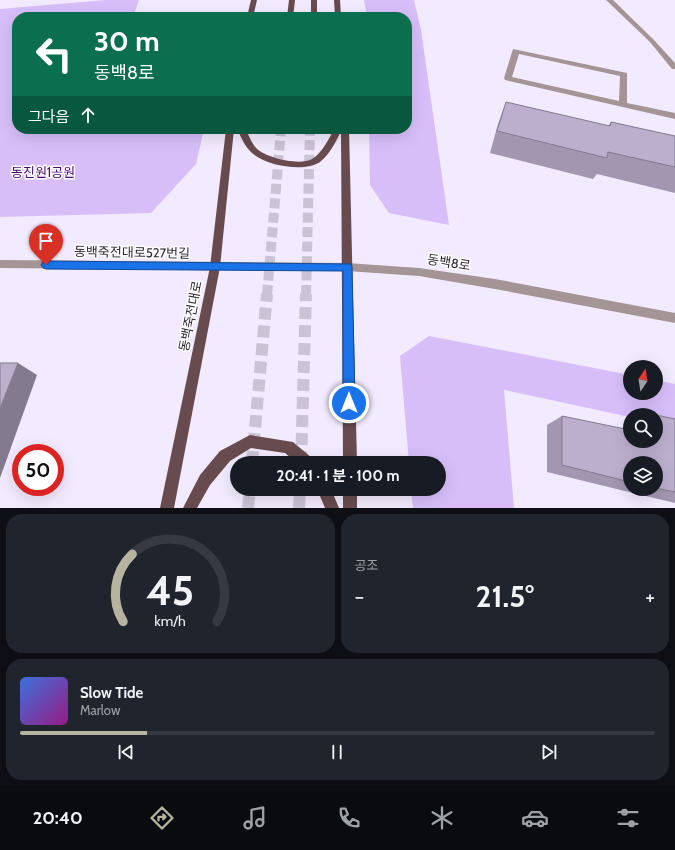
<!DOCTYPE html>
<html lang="ko">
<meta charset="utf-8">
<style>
:root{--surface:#171b24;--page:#20242c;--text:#f1f3f6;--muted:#9ea1a6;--line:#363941;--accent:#b6b49e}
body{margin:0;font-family:Cabin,"Noto Sans KR",sans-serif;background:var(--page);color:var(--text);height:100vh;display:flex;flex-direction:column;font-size:15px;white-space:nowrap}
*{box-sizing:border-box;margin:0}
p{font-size:13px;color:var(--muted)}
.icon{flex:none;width:22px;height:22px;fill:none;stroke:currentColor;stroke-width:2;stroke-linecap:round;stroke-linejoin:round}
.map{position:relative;height:508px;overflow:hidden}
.side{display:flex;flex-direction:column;gap:6px;padding:6px;background:#0d0f14;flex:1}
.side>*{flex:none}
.banner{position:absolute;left:12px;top:12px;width:400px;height:122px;border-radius:16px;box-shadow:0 4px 16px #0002;background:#0b6e4f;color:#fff;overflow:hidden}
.needle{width:26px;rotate:12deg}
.buttons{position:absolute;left:623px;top:360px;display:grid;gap:8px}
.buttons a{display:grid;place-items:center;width:40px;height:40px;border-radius:50%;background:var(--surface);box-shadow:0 4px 16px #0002;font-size:20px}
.speed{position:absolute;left:12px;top:444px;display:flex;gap:8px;font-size:20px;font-weight:700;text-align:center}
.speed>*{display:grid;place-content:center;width:52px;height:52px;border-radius:50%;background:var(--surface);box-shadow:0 4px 16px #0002;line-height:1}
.speed .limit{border:6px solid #d22;background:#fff;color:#111}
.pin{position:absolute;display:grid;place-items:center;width:34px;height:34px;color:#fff;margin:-41px -17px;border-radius:50% 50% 50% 0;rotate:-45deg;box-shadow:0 0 4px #0007}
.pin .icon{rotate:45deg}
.me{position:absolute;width:44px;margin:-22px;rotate:0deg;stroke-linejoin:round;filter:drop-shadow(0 0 3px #0008)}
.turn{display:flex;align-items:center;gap:14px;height:84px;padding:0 16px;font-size:18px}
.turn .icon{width:52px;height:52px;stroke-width:2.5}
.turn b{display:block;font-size:28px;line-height:34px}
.then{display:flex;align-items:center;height:38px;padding:0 16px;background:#0003;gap:8px;font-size:15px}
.big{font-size:30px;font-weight:700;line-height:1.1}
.side .card{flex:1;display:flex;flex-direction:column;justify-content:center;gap:6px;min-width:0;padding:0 14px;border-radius:16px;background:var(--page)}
.side .dial{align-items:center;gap:0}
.dial svg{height:104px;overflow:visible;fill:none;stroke:var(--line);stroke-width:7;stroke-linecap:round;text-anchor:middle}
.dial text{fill:var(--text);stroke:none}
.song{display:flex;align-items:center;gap:12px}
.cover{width:48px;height:48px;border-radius:6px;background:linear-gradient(135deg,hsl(220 70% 55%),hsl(310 70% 35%))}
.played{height:4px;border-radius:2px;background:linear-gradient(90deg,var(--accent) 20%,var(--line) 20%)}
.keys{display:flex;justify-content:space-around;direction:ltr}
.heat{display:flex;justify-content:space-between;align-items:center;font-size:22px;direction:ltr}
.side .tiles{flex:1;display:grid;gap:6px;grid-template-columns:1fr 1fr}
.card:last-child{grid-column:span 2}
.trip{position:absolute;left:230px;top:456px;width:216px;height:40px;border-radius:20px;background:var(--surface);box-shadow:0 4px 16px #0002;font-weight:700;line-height:40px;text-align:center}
.tab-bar{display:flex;height:64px;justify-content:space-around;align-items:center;background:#090b0e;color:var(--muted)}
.tab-bar .icon{width:28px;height:28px}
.tab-bar .current{color:var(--accent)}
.tab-bar b{font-size:18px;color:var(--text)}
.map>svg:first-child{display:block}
.green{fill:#d7bef9}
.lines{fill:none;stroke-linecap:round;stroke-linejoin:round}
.major-tunnel-far1{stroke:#cac3d5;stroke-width:10;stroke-dasharray:10 4.5;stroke-linecap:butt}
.major-tunnel{stroke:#cac3d5;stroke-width:12;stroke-dasharray:12 6;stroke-linecap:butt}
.minor{fill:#a59496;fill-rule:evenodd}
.major{fill:#674b4e;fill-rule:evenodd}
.wall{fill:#a296b1;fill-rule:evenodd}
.shaded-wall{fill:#847a90}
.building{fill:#bcafce;stroke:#847a90}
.route{fill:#1a73e8;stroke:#114b97}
.labels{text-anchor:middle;stroke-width:3;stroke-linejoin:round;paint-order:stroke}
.park-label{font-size:13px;fill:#460972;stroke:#fff}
.street-label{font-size:13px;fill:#2b2632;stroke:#fff}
</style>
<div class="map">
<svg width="675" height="508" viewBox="0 0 675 508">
<rect width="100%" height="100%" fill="#f2eafe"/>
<path class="green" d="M106,0H139L133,17H17V129H204L196,164L151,213L0,217V9Z
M364,0H414L421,30L449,225L389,213L370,185L369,129H407V17H367Z
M429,336L630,375V393H656V380L675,384V427L656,423V415H630V417L504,390L514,508H413L411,489H439V463H409L400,356Z"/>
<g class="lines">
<path class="major-tunnel-far1" d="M267,295L281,129
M306,295L310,129"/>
<path class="major-tunnel" d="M252,463L267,294
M301,463L306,294
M248,508L250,489
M299,508L300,489"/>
<path class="minor" d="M606,0H613L654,40L675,63V69H672L650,42Z
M513,49L627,73V103L675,113V119L505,80L504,78ZM519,54L620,76L619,101L512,77Z
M0,260L347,263L419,268L495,279L675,313V323L495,289L419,276L347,271L0,268Z"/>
<path class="major" d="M251,0H257L253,17H247Z
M289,0H295L293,17H287Z
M311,0H317V17H311Z
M334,0H340L341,17H335Z
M226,129H234L220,267L174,508H160L210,267Z
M237,129H245C249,135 251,142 256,148C266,158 299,166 312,159C322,153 329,139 334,129H349L357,463H343L341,131C336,142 329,155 320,162C304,173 265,165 252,153C245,147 241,137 237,129Z
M250,435L293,442L312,458L314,463H297L285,453L251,448L230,461L210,485L197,508H183L200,475L220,451Z
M317,489H331L339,508H325Z
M343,489H357V508H343Z"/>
</g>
<path class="wall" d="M506,102L608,126L611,122L675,136V193L597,174L593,179L490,153L498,124Z
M562,416L626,430V423L630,420V441H656L675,419V503L629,492L547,472V425ZM630,463H656V489H630Z"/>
<path class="shaded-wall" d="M18,363L37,375L0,478V408Z"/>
<path class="building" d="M506,102L610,126L611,122L675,136V167L608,152L607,158L497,131Z
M0,363H18L0,408Z
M645,413L655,415H645Z
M656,415L675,419V492L656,488V463H630V482L562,465V416L630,430V441H656Z"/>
<path class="route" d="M46,261L351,264L352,267L355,403L353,407L349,408L345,407L343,403V271L46,269L43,268L41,265L43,262Z"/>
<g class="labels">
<g class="park-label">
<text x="43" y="177">동진원1공원</text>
</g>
<g class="street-label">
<text transform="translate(132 252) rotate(1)" y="5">동백죽전대로527번길</text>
<text transform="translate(449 262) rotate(9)" y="5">동백8로</text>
<text transform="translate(190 316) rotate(-79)" y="5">동백죽전대로</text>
</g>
</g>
</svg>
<div class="buttons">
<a><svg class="needle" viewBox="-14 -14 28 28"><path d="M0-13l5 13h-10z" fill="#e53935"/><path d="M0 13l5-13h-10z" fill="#9ea1a6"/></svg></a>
<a><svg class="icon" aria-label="search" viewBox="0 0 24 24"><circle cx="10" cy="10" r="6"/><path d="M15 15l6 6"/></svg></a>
<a><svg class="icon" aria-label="layers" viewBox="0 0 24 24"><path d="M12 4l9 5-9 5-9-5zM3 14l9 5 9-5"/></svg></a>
</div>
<div class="speed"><div class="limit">50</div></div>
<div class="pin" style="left:46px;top:265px;background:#d93025"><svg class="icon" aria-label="arrive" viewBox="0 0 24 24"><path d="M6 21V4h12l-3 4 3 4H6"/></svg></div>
<svg class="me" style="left:349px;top:403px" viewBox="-20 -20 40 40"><circle r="17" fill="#1a73e8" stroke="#fff" stroke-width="3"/><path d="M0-11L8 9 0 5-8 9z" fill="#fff"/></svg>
<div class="trip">20:41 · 1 분 · 100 m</div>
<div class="banner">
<div class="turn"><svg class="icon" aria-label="left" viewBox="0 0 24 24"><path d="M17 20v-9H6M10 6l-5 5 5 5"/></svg><div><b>30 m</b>동백8로</div></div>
<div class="then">그다음<svg class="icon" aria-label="ahead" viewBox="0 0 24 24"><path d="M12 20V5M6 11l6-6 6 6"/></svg></div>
</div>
</div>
<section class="side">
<div class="tiles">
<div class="card dial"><svg viewBox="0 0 100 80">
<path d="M14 69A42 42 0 1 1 86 69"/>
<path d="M14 69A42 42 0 0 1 21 17" stroke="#b6b49e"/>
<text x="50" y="56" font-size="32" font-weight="700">45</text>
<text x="50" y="72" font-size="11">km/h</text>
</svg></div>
<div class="card"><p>공조</p>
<div class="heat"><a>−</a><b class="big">21.5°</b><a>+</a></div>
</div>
<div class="card">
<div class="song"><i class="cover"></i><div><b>Slow Tide</b><p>Marlow</p></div></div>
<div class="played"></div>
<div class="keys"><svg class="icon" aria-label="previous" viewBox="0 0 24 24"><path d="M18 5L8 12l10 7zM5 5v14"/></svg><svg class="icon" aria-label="pause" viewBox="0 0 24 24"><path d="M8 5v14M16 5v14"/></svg><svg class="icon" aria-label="next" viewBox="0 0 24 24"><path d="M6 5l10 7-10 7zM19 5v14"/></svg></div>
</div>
</div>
</section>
<nav class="tab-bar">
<b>20:40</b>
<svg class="icon current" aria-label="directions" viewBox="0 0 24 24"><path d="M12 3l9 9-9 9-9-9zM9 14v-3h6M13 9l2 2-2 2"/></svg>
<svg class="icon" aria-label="music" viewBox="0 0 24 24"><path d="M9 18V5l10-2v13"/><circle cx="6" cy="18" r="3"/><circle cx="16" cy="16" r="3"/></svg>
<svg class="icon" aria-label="phone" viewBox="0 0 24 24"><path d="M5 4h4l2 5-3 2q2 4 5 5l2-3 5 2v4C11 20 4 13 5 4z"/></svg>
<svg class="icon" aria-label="climate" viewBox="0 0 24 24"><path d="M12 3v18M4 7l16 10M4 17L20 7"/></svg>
<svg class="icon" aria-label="car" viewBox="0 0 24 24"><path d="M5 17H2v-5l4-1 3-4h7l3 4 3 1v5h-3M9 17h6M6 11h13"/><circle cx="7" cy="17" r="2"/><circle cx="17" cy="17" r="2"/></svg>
<svg class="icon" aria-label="filters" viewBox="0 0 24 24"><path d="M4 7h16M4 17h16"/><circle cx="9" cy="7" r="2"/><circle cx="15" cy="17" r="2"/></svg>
</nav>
